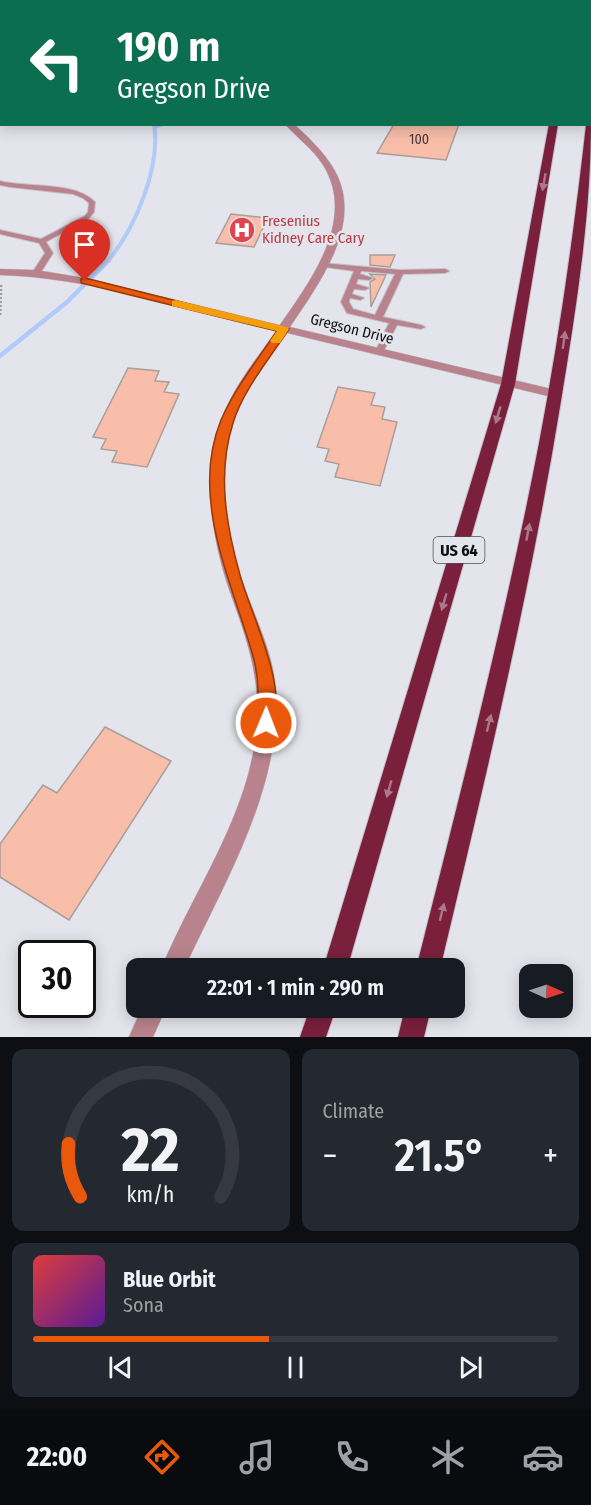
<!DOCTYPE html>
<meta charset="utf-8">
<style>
:root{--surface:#171b24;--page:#242831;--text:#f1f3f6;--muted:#9ea1a6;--line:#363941;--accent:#ea580c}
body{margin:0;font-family:"Fira Sans Condensed",sans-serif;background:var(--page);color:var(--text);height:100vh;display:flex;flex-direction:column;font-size:22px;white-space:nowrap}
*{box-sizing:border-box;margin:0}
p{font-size:20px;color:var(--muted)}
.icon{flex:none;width:33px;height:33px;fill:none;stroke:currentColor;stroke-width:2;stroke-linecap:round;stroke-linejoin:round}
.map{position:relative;height:1037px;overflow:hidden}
.drawer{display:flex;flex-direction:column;gap:12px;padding:12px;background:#0d0f14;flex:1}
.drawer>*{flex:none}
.hud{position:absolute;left:0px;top:0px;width:591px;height:126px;box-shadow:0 3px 15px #0003;background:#0b6e4f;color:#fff;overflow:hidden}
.needle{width:39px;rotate:93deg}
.tools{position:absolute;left:519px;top:964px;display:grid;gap:12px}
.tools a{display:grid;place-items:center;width:54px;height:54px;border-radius:12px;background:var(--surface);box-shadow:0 3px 15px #0003;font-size:30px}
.speed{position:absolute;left:18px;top:940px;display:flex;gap:12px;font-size:30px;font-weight:700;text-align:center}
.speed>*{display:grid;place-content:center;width:78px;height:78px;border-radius:50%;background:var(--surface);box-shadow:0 3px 15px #0003;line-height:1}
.speed .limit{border:3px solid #111;border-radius:9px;background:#fff;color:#111}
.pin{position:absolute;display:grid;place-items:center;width:51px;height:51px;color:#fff;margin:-62px -26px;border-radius:50% 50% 50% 0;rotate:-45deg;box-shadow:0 0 6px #0007}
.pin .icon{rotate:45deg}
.me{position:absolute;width:66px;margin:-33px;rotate:1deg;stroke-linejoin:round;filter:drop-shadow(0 0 4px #0008)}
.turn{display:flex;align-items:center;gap:21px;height:126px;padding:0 18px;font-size:27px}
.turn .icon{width:78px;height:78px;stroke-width:2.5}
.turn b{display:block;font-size:42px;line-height:51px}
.big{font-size:45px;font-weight:600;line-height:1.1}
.drawer .card{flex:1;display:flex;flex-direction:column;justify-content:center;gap:9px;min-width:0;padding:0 21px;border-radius:12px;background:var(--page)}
.drawer .dial{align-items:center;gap:0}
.dial svg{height:156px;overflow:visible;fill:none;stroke:var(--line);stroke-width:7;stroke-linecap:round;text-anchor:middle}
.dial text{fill:var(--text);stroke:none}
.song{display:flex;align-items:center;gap:18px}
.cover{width:72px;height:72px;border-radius:9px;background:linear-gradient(135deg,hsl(0 70% 55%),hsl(270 70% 35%))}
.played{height:6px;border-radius:3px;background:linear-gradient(90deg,var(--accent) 45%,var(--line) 45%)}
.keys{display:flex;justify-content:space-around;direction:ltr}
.heat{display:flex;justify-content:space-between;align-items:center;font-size:33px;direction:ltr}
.drawer .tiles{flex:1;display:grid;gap:12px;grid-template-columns:1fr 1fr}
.card:last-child{grid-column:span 2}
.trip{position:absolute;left:126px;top:958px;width:339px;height:60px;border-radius:12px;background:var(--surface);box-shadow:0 3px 15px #0003;font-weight:600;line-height:60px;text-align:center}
.menu{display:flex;height:96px;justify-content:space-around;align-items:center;background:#090b0e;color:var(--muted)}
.menu .icon{width:42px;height:42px}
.menu .active{color:var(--accent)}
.menu b{font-size:27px;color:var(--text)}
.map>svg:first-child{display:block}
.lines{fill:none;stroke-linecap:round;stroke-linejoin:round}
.stream-far1{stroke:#b0cafa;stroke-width:4}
.stream{stroke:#b0cafa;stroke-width:4.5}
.building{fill:#f8bea9;stroke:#a89f9b;stroke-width:1.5}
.service-casing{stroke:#c2c2c9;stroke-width:2}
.minor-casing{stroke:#c2c2c9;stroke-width:1}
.tertiary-casing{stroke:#c2c2c9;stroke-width:1}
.trunk-casing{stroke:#c2c2c9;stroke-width:2}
.path{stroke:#9b9ba1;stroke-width:3;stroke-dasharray:2 2;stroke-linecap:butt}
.service{fill:#b9838d;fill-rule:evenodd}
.minor{fill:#b9838d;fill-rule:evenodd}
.tertiary{fill:#b9838d;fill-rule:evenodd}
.trunk{fill:#7b203c;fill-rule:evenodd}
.oneway{fill:#aa788b}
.route{fill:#ea580c;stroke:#983908;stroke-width:1.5}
.slow{fill:#f59e0b}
.labels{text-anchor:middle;stroke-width:5;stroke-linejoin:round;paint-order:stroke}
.far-number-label{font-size:14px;fill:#493a37}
.far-health-label{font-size:15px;fill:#be3a42;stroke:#e4e4ec;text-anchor:start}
.far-street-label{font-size:15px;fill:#0f0e11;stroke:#e4e4ec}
.shield{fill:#e4e4ec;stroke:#4f4e53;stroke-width:1.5}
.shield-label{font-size:16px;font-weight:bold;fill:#0f0e11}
</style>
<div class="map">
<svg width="591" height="1037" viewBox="0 0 591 1037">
<rect width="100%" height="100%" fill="#e4e4ec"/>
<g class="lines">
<path class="stream-far1" d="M155,127L163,124
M108,261C135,228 161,168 154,124"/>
<path class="stream" d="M0,356L67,302L109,260"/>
</g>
<path class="building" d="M394,124H459L446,160L377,153Z
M231,214L268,218L254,247L216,243Z
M370,255H395L390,267L370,265Z
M370,274L386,275L371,307L370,282L375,279Z
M128,368L159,371L155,381L169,382L164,392L179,394L147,467L112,462L117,451L101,449L106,439L93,437Z
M338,387L375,393L371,405L385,407L382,419L397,422L380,486L335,477L339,464L325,461L329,449L317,447Z
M105,727L171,761L69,920L0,877V844L43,785L57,793Z"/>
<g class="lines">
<g class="service-casing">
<path id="service" d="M0,181C28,188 74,181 95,202L94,212L89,218L46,242L53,253L39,275L32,273L45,253L39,243L0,234V230L41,239L85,216L88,212L89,203L83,198L73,194L10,187L0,185Z
M322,263L400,270L445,269L449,271L445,273L403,274L383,317L421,325L425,327L421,329L397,325L383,352L379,355L375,352L389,323L347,313L341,302L354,271L325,267H322ZM361,271L395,274L375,315L353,309L349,302L350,298L360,300L364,298L352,294L354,289L365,290L369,288L356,284L358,279L369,280L373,278L360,274Z"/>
</g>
<g class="minor-casing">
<path id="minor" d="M0,20H2V24H0Z
M0,269L36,270L85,278L287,327L289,329C271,355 251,381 238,410C215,464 224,529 243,583C255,618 274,654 276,692C281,790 224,883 184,969H161C194,889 250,814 257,725C260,673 246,637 229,589C210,533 201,467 225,411C237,382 258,357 276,331C186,309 93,278 0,275Z
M142,1008H166L153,1037H129Z"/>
</g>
<g class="tertiary-casing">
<path id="tertiary" d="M211,0H217L210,2Z
M590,24H591V28H590Z
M285,124H294C308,137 322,150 332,166C367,220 320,282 290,327L556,390L561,391L562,394L561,397L556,398L279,331L277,329C308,284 358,221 323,165C313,149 297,138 285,124Z"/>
</g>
<g class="trunk-casing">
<path id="trunk" d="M572,0H578V2H572Z
M591,122C591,216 576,309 561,401C530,592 485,781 440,969H416C460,795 505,620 539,443C559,338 574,232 586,125Z
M549,124H558L515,384L347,969H323L501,384Z
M310,1008H336L326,1037H300Z
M405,1008H431L424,1037H398Z"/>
</g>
<path class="path" d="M0,315L1,283"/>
<use href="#service" class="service"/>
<use href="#minor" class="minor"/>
<use href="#tertiary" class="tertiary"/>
<use href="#trunk" class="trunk"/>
</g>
<defs><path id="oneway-solid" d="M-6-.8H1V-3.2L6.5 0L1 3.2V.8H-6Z" transform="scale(1.5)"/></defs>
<g class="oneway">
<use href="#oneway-solid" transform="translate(544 182) rotate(100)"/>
<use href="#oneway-solid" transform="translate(564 340) rotate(-82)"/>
<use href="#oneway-solid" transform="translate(498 415) rotate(106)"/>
<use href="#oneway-solid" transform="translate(528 532) rotate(-79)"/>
<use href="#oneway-solid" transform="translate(444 602) rotate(106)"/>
<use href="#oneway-solid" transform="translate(489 723) rotate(-76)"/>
<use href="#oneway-solid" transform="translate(389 789) rotate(106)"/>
<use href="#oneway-solid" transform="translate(442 912) rotate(-76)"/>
</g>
<path class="route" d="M85,278L289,329C270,358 243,390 233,423C217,474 226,525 240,575C251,615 289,688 272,728L266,731L260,728C255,717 259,704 258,692C258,681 256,667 253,656C232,582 189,498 221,420C235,388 258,359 277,331L81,283V279Z"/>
<path class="slow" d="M176,300L287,327L289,329L280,343H272L270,341L277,331L172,306V301Z"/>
<defs>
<g id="hospital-disc" transform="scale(1.35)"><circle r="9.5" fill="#e0444e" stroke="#e4e4ec"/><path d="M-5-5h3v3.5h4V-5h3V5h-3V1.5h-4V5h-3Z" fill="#fff"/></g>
</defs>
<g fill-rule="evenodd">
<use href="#hospital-disc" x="242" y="230"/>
</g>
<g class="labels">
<g class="far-number-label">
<text x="419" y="144">100</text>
</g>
<g class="far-health-label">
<text x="262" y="226">Fresenius<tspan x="262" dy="17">Kidney Care Cary</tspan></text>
</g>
<g class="far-street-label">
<text transform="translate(352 329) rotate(14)" y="5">Gregson Drive</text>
</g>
<rect class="shield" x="433.5" y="537" width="51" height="26" rx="4.5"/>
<g class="shield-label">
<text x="459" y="556">US 64</text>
</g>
</g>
</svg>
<div class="tools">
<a><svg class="needle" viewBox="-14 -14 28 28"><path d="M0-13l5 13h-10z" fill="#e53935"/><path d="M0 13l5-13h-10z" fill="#9ea1a6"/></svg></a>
</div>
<div class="speed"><div class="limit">30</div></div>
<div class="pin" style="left:85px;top:281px;background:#d93025"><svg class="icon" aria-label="arrive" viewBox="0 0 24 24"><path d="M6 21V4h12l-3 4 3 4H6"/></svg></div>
<svg class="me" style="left:266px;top:723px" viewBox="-20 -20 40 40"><circle r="17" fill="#ea580c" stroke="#fff" stroke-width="3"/><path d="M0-11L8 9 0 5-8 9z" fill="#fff"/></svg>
<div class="trip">22:01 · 1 min · 290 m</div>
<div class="hud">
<div class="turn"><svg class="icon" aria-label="left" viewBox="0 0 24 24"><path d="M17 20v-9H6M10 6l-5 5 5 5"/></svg><div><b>190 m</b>Gregson Drive</div></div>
</div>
</div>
<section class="drawer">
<div class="tiles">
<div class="card dial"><svg viewBox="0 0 100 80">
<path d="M14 69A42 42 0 1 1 86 69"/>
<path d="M14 69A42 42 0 0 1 8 42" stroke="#ea580c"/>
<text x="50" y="56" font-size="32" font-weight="700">22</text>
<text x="50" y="72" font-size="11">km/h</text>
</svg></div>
<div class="card"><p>Climate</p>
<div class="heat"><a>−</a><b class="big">21.5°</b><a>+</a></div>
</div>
<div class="card">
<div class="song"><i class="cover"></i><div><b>Blue Orbit</b><p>Sona</p></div></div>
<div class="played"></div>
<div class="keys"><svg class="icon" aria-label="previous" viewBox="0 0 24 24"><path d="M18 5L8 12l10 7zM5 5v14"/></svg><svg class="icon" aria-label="pause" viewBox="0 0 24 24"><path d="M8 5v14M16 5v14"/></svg><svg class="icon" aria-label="next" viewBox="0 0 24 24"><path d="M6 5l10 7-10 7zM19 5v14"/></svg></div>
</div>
</div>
</section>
<nav class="menu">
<b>22:00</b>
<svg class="icon active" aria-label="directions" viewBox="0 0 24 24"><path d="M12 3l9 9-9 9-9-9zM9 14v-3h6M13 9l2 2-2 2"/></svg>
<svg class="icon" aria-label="music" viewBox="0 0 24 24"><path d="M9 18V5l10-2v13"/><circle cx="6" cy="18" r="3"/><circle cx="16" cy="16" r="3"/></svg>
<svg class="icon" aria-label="phone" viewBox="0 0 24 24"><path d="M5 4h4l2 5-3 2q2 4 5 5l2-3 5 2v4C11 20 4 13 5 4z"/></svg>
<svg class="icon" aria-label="climate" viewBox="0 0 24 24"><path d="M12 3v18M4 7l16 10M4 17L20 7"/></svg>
<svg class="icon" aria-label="car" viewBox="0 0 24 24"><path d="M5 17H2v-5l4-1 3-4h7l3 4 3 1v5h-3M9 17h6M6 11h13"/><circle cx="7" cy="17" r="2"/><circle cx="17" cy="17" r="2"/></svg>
</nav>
